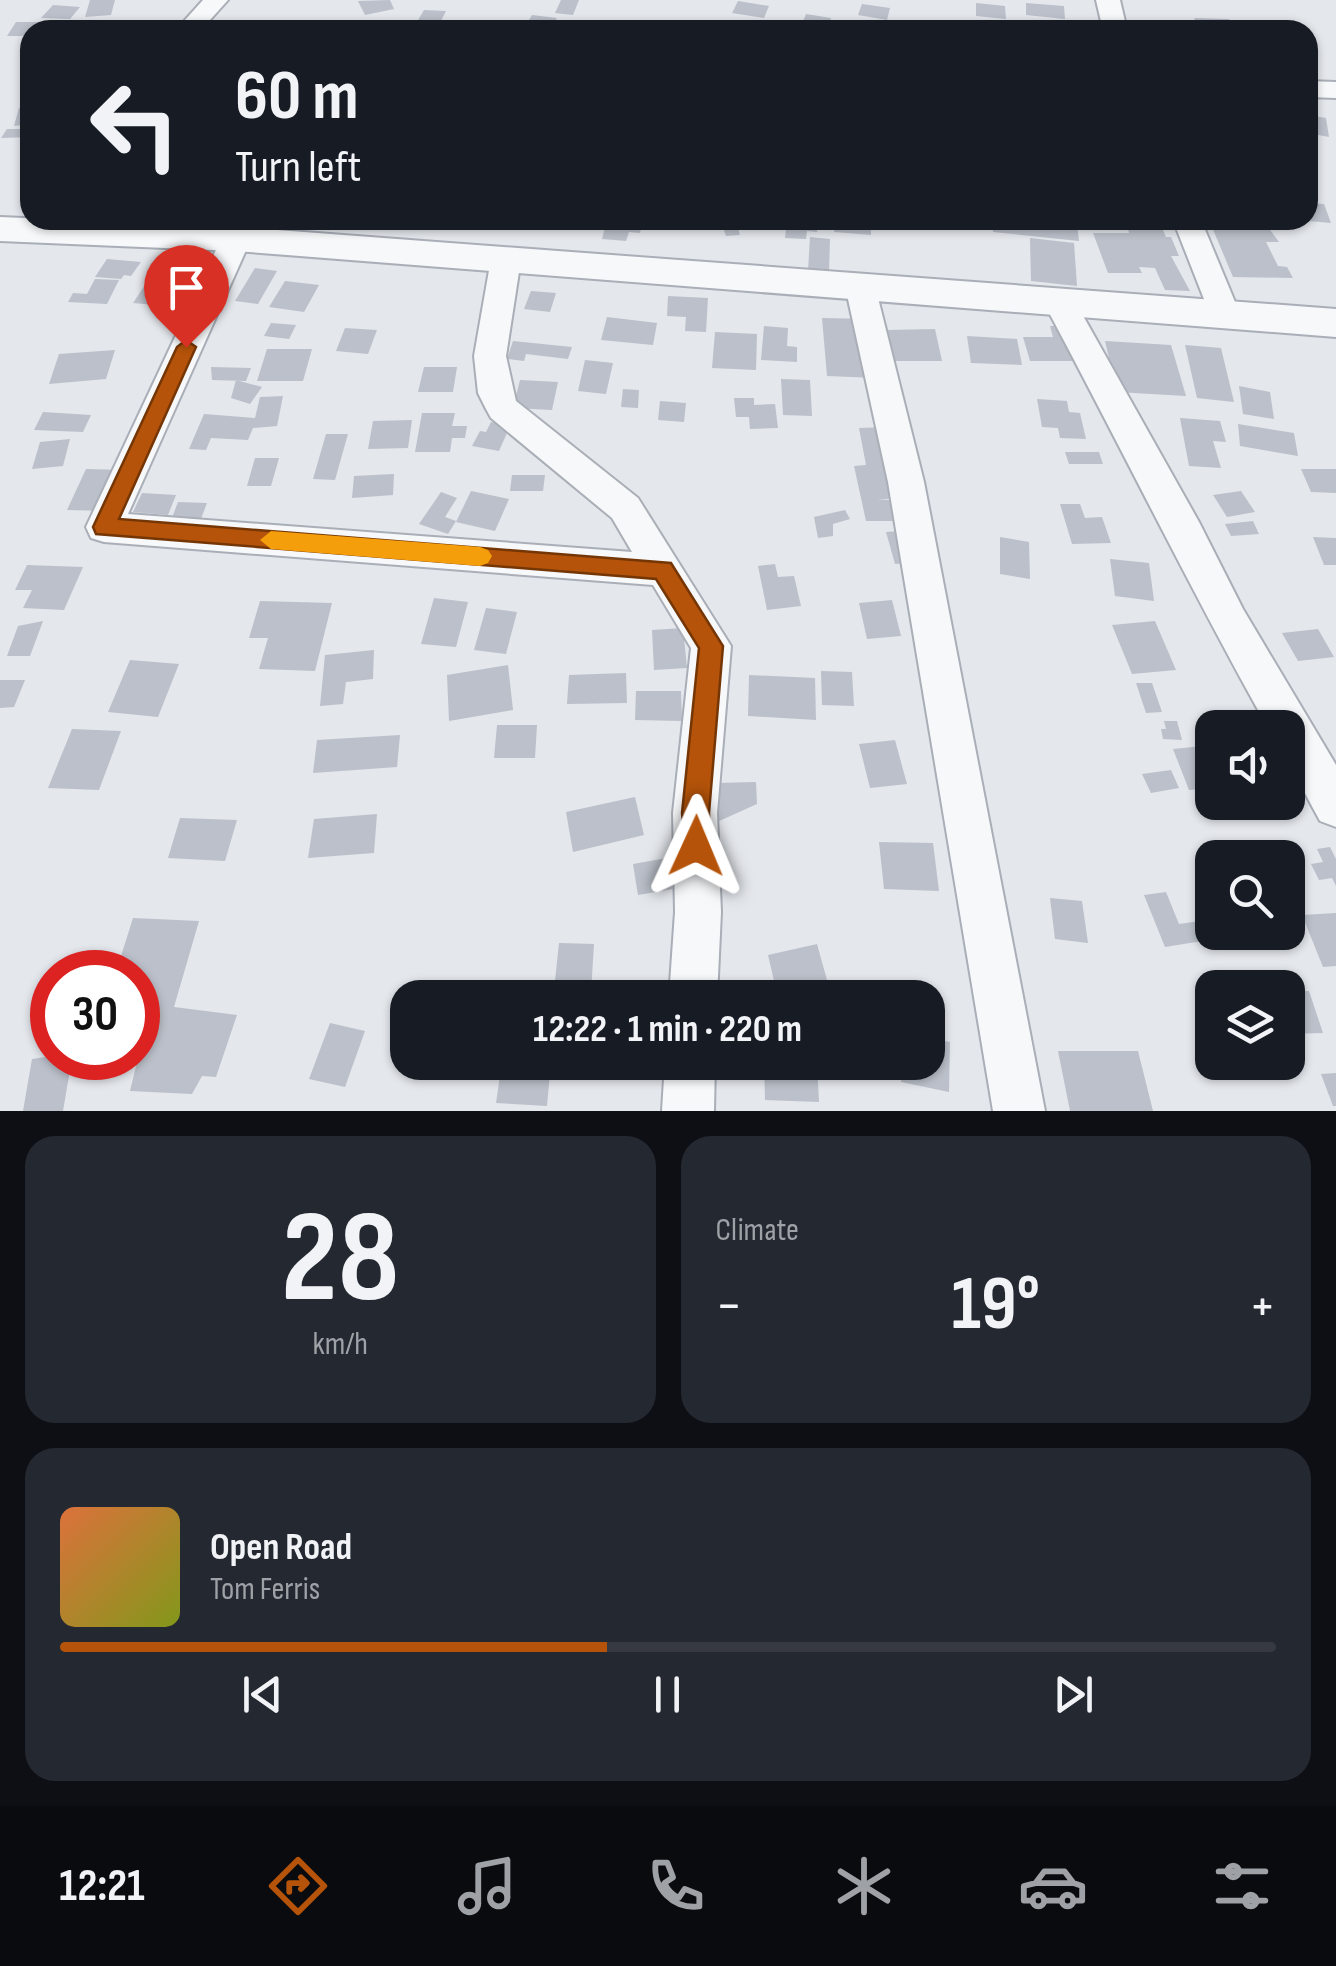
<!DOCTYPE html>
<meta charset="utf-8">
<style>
:root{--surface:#171b24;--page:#242831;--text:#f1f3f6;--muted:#9ea1a6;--line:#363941;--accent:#b45309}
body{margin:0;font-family:"Sofia Sans Condensed",sans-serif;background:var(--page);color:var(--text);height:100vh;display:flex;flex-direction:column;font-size:38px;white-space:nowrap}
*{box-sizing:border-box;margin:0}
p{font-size:32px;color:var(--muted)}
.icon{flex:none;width:55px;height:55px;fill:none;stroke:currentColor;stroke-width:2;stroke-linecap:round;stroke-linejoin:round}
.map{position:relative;height:1111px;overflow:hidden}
.drawer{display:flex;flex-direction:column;gap:25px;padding:25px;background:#0d0f14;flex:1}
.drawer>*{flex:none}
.hud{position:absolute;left:20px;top:20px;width:1298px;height:210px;border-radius:30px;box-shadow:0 2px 8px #0004;background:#171b24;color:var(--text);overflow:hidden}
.fabs{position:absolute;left:1195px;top:710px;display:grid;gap:20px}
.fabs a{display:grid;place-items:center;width:110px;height:110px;border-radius:20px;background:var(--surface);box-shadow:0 2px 8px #0004;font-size:50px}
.speed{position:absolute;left:30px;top:950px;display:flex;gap:20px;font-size:50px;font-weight:700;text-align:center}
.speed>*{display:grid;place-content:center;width:130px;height:130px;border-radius:50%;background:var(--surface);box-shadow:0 2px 8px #0004;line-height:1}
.speed .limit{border:15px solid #d22;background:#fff;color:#111}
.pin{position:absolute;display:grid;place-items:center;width:85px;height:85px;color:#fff;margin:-102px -42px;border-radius:50% 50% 50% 0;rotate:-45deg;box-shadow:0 0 10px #0007}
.pin .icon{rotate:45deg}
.me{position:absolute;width:110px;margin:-55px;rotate:1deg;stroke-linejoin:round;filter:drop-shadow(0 0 8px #0008)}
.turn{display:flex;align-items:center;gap:35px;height:210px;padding:0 50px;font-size:45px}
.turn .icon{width:130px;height:130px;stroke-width:2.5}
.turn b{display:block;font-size:70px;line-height:85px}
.big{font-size:75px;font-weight:700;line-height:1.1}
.drawer .tile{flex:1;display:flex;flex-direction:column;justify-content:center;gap:15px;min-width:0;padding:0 35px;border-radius:30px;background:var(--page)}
.drawer .dial{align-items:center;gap:0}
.dial b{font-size:130px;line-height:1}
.song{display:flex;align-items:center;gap:30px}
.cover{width:120px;height:120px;border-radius:15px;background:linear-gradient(135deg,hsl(20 70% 55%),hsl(70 70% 35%))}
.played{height:10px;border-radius:5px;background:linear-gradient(90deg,var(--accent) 45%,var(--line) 45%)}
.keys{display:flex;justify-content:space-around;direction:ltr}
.heat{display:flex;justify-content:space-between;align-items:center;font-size:55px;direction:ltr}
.drawer .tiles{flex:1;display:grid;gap:25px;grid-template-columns:1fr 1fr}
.tile:last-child{grid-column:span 2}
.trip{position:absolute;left:390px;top:980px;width:555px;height:100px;border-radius:30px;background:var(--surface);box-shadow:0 2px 8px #0004;font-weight:700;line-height:100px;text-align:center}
.dock{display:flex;height:160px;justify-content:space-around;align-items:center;background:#090b0e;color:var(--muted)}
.dock .icon{width:70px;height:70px}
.dock .active{color:var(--accent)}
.dock b{font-size:45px;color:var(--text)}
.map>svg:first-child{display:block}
.building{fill:#bbc0ca}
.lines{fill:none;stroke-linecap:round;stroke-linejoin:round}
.minor-casing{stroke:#a9aeb7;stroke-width:4}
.tertiary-casing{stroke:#a9aeb7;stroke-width:4}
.minor{fill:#f7f8fa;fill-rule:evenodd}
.tertiary{fill:#f7f8fa;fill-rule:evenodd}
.route{fill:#b45309;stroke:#753606;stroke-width:2.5}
.slow{fill:#f59e0b}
</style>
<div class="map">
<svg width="1336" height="1111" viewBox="0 0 1336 1111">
<rect width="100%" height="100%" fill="#e4e7ec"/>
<path class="building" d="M90,0H115L111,15L85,17Z
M390,0L394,9L365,15L358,1Z
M561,0H579L573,15L555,13Z
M738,1L769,6L764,18L732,13Z
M976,3L1005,6L1006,19L976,16Z
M1026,3L1064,6L1065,19L1026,15Z
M862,4L890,8L887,20L858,15Z
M53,5L80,7L70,19L41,18Z
M424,10L446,11L437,29L414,27Z
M806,14L831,18L827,30L800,29Z
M532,15L557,18L550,30H523Z
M1194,18L1229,19L1235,30H1200Z
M50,21H80L74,30H44Z
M16,22H43L38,30H30V36H7Z
M956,23L1004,27V30H956Z
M30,107V124L14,126L19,108Z
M1308,115L1326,118L1329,137L1308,133Z
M7,129H30V137L1,138Z
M1308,203L1324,204L1331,223L1308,221Z
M607,220H643L640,233L629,232L626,241L602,239Z
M736,220L740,235L726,236L721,222Z
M787,220H818L817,232L807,231L806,239L785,238Z
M827,220H871V235L834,232L835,223Z
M992,220L1077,224L1079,241L993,232Z
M1095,220H1126L1129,229H1099Z
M1209,220H1263L1279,242H1266L1278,266L1287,267L1293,278L1233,277Z
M1128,229L1163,230L1166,237H1171L1179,256H1171L1190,291L1165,290L1155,268L1139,267L1142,273H1108L1093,233H1129Z
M810,237L830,239L829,272L808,271Z
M1030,238L1074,243L1077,286L1031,281Z
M107,259L141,262L131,276L124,275L121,279L95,277Z
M255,268L277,271L258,304L235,301Z
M95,279L119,280L107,304L68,302L73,293L87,294Z
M285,281L319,285L304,312L269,307Z
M145,285L178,288L167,306L133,303Z
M531,291L556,293L550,312L524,309Z
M668,296L708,298L706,332L685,331L686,317L667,316Z
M607,317L657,323L653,345L601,340Z
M822,318L870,319L876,378L827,376Z
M271,323L296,325L289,339L264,336Z
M764,326L788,328L787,346L797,347V362L761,360Z
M1050,326H1072L1067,341L1073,361H1030L1023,337H1053Z
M345,328L377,330L368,354L336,351Z
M935,329L942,361H892L886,330Z
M715,332L757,334L756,370L712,368Z
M967,336L1017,339L1022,365L971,363Z
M513,341L572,347L568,359L526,354L524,361L507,359Z
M1105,341L1171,345L1186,396L1117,392Z
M1185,345L1221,348L1234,402L1197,398Z
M267,349H312L303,381H257Z
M115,350L106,379L49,384L59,354Z
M585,360L613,363L606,394L578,391Z
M211,367L251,368L246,381L212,380Z
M424,367H457L453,392H418Z
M781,379L810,380L812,416L783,415Z
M236,380L262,387L250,404L231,398Z
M520,380L558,382L552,410L513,408Z
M1239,386L1270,392L1274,419L1243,414Z
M623,389L639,390L638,408L621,407Z
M283,396L277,426L253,428L248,440L211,438L206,450L189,449L204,414L255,418L260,397Z
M734,398H754V405L775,404L778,428L750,429L749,417H736Z
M1037,399L1067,401L1069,412L1080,413L1086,439L1060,438L1058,428L1042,427Z
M660,401L686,403L684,422L658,420Z
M43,412L91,415L83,432L34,430Z
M422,413H455L452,426H467L465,438H452L450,452H415Z
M1180,418L1220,421L1226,442L1213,441L1221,468L1189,466Z
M412,420L408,448L368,449L373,421Z
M491,422L510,426L499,451L472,446L480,431L486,432Z
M1238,424L1294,433L1298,456L1240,446Z
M887,427L901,498L877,500H903L906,521H866L854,466L866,465L859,428Z
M326,434H348L335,480L313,479Z
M70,439L63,466L32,469L40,442Z
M1065,452H1099L1103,464H1069Z
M255,458H279L271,486H247Z
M86,469L126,470L109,511L67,510Z
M1301,469H1336V493L1311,492Z
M394,474L393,495L352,498L354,476Z
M512,475H545L543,491H510Z
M471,491L509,499L495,531L456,522Z
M1241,491L1255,512L1227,517L1213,495Z
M441,492L457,498L445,517L456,521L448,534L419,524Z
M142,493L176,495L168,515L133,512Z
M178,502L207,503L199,524L170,523Z
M1060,504H1080L1085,518L1102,517L1111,543L1072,544Z
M845,510L850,519L833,524V536L818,538L814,517Z
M1253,521L1259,534L1231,536L1225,524Z
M913,530L921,562L895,564L886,532Z
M1000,537L1029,542L1030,579L1000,574Z
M1313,537L1336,538V565H1324Z
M1110,559L1149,563L1154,601L1115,596Z
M775,564L778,577L794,576L801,606L767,610L758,566Z
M27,565L83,567L64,610L23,608L32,590H15Z
M434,598L468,602L456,647L421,644Z
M892,600L901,636L867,639L859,603Z
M260,601L332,603L315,671L259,669L268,638H249Z
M486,608L517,612L506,654L474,650Z
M43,621L30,656H7L18,626Z
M1155,621L1176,670L1132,674L1112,625Z
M683,628L687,668L654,670L652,630Z
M1318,629L1334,657L1298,661L1282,633Z
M374,650L373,679L346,682L343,704L320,706L325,655Z
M130,660L179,664L158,717L108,712Z
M508,665L513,710L449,721L447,675Z
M821,671L852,672L854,706L822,705Z
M626,673L627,703L567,704L569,675Z
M749,675L815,678L816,720L748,716Z
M0,680H25L14,707L0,708Z
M1136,683H1152L1162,712L1146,713Z
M636,691H681L682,721L635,720Z
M1164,721H1177L1182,740L1163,739L1161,729H1166Z
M497,725H537L535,758H494Z
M72,729L121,731L99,790L48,788Z
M400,735L397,767L313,773L317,740Z
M895,740L907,784L870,788L859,744Z
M1212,745V788L1189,790L1173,749Z
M1171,770L1179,788L1151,793L1142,774Z
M756,782L757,804L717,822L715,783Z
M635,797L644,835L573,852L566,812Z
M377,814L374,853L308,858L314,819Z
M180,818L237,820L225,861L168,858Z
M879,842L933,843L939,891L884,889Z
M1330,847L1336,859V886L1332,878L1319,880L1311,864L1323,862L1317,849Z
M667,858L673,889L638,895L633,864Z
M1166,892L1179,924L1207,920L1215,939L1165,947L1144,895Z
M1050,898L1082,901L1088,943L1055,939Z
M1336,913V966L1323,967L1302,915Z
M133,918L199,921L174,1007L237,1015L216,1077L202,1076L192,1094L130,1091L138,1058L141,1006H138V972H116Z
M559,943L594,944L591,992L554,990Z
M817,944L832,998H778L768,955Z
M1309,991L1323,1033L1288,1034V1012H1294L1288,992Z
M330,1023L365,1031L345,1087L309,1079Z
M928,1038L950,1042L949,1092L901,1082L902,1062H928Z
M1058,1051H1138L1153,1111H1070Z
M52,1056L72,1058L63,1111H23L32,1059Z
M502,1062H551L547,1106L496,1103Z
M584,1062H632L631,1071Z
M764,1062H817L819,1102L765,1100Z
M1336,1073V1106H1333L1321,1074Z"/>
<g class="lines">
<g class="minor-casing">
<path id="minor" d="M203,0H228L201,30H176Z
M1096,0H1120L1127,30H1103Z
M1308,81L1336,82V98L1308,97Z
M1173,220H1201L1240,314L1235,322L1224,325L1213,322Z
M236,229L246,232L251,239L128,514L632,552L612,518L491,418L486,409L478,393L474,356L491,259L495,252H517L521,259L506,356L516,401L638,498L731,646L717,813L721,912L717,998H669L675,912L673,813L691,648L653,585L104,542L91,538L86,527L221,239L226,232Z
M861,279L872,283L876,290L924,482L1045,1111H993L888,482L846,290L850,283Z
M1061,294L1072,297L1077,305L1199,522L1243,609L1336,765V827L1320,821L1288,762V728H1268C1190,589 1120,445 1045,305L1050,297Z
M665,1062H715L714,1111H662Z"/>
</g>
<g class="tertiary-casing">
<path id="tertiary" d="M0,217L236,227L1336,309V337L236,251L0,241Z"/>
</g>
<use href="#minor" class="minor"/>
<use href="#tertiary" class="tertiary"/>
</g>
<path class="route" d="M186,340L196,347L119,519L671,563L723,646L709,813L710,846L706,855L696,859L686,855L682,813L699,648L656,579L96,534L93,527L177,347Z"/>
<path class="slow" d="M271,531L480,547L488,550L492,556L488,563L480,566L271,549L260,540Z"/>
</svg>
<div class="fabs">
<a><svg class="icon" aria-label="sound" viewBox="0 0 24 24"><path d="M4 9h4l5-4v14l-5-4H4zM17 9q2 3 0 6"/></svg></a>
<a><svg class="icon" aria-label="search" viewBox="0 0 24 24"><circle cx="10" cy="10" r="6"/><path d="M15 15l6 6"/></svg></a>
<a><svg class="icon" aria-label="layers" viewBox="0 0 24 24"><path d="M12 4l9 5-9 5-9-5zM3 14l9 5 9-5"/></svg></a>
</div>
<div class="speed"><div class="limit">30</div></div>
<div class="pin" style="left:186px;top:347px;background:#d93025"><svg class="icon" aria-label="arrive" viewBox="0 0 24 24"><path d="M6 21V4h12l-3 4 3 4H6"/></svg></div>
<svg class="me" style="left:696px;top:846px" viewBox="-20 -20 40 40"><path d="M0-17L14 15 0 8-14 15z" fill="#b45309" stroke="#fff" stroke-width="4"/></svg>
<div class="trip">12:22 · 1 min · 220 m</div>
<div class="hud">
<div class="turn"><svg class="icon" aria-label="left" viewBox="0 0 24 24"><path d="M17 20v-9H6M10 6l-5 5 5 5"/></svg><div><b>60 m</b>Turn left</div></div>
</div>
</div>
<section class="drawer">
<div class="tiles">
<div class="tile dial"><b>28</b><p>km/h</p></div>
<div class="tile"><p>Climate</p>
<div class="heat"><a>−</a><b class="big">19°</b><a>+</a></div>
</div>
<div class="tile">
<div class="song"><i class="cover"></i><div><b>Open Road</b><p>Tom Ferris</p></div></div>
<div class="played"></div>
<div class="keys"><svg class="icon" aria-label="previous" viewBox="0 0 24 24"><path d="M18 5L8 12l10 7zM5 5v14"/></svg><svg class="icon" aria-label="pause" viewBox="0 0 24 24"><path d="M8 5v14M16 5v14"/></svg><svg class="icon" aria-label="next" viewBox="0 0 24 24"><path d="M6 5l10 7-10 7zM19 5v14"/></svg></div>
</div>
</div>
</section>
<nav class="dock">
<b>12:21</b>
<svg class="icon active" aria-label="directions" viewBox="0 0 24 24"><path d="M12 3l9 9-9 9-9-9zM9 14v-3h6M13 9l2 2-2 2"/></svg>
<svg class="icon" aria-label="music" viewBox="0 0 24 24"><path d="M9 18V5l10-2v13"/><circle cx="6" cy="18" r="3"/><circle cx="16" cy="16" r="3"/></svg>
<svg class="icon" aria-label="phone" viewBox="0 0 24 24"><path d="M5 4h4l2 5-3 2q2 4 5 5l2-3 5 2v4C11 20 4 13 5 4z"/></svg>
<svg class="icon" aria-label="climate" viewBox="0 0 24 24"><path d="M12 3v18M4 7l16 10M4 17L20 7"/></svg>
<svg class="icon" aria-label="car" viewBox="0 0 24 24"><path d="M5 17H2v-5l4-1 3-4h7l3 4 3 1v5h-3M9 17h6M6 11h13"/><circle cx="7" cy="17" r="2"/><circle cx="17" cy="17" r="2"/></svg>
<svg class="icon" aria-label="filters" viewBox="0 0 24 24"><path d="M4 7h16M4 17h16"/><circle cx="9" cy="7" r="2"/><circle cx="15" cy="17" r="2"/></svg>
</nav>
